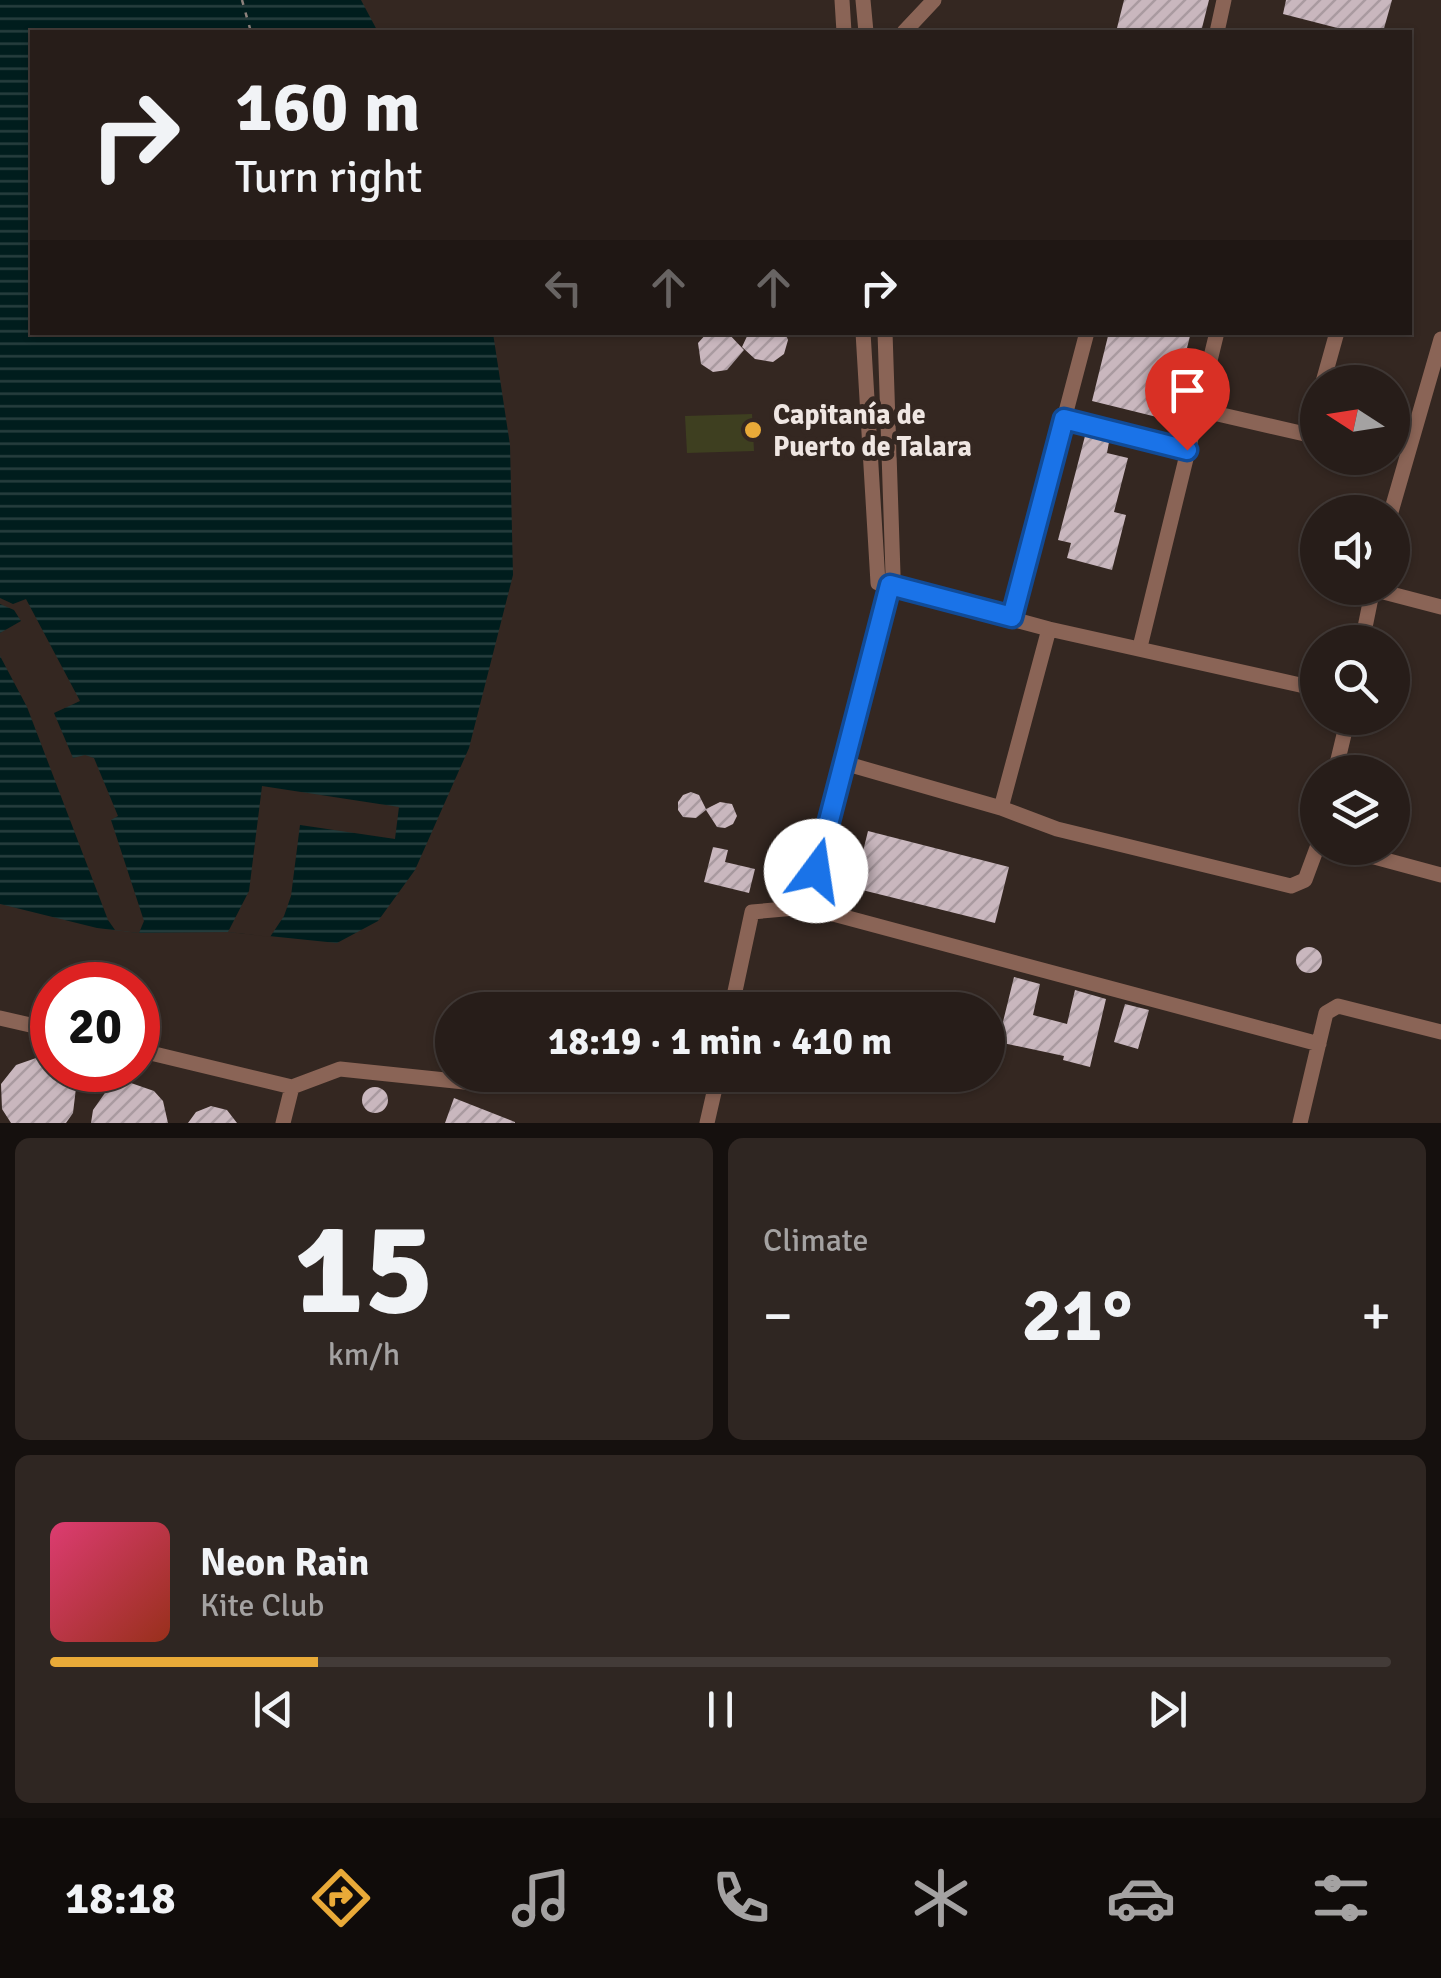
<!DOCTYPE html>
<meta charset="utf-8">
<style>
:root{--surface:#271d19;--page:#2f2622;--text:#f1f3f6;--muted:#a4a2a2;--line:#433b38;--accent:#e9aa38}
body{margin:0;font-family:Signika,sans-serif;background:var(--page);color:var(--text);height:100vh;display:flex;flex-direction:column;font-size:38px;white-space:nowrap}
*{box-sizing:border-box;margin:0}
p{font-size:32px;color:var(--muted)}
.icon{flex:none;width:55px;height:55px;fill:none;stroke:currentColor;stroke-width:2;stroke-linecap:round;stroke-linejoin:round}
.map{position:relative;height:1123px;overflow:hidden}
.panel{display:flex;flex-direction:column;gap:15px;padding:15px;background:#15100e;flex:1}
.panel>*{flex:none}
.guide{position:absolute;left:30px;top:30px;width:1382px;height:305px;border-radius:0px;box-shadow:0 2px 8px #0004,0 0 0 2px var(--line);background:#271d19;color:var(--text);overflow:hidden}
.needle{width:65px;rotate:282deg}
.fabs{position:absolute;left:1300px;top:365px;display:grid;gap:20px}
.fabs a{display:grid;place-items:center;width:110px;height:110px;border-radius:50%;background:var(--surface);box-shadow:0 2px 8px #0004,0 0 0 2px var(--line);font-size:50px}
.speed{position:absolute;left:30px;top:962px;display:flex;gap:20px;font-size:50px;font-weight:700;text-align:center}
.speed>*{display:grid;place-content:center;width:130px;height:130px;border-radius:50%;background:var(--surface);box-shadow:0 2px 8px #0004,0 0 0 2px var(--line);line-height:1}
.speed .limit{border:15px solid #d22;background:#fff;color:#111}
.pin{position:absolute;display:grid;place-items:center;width:85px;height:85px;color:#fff;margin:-102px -42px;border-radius:50% 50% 50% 0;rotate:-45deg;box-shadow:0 0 10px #0007}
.pin .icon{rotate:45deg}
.me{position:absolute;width:110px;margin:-55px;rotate:14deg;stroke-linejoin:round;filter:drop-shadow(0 0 8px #0008)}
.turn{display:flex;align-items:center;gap:35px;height:210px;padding:0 40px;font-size:45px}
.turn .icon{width:130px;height:130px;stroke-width:2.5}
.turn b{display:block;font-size:70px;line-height:85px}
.lanes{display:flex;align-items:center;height:95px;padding:0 40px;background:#0003;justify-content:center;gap:50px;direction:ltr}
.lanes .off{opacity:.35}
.big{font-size:75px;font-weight:700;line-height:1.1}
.panel .widget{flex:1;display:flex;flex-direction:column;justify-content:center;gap:15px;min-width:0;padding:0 35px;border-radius:15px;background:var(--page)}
.panel .dial{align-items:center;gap:0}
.dial b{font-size:130px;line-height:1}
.song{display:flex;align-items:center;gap:30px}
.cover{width:120px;height:120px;border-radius:15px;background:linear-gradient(135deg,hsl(340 70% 55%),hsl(10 70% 35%))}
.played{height:10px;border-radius:5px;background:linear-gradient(90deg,var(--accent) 20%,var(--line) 20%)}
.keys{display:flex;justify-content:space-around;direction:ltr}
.heat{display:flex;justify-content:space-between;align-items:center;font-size:55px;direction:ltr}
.panel .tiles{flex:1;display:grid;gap:15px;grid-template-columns:1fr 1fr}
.widget:last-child{grid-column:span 2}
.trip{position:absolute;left:435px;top:992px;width:570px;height:100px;border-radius:50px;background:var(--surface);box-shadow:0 2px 8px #0004,0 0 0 2px var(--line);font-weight:700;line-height:100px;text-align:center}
.menu{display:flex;height:160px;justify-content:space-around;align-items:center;background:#100c0a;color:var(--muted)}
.menu .icon{width:70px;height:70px}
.menu .selected{color:var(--accent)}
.menu b{font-size:45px;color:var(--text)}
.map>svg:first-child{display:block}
.green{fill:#3e3f20}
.water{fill:url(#water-rules)}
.pier{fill:#342721}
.building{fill:url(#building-hatch)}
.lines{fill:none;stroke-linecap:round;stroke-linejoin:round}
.path{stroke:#8c817c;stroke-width:2.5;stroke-dasharray:5 8;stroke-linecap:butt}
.minor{stroke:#8a6456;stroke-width:15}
.route-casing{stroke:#114b97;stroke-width:25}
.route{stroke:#1a73e8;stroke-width:18}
.poi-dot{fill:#e9aa38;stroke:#342721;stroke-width:4}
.labels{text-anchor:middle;stroke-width:10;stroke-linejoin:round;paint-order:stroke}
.poi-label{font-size:28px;font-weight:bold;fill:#efe6e2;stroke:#342721;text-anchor:start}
</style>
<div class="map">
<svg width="1441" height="1123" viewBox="0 0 1441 1123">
<defs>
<pattern id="water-rules" width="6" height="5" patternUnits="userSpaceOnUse" patternTransform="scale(2.5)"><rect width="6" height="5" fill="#001d1d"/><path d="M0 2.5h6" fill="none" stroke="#263e3e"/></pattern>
<pattern id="building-hatch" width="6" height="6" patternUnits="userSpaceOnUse" patternTransform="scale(2.5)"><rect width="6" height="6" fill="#c9b7be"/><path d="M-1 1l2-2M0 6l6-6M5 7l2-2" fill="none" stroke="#a99aa0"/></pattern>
</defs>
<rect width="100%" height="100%" fill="#342721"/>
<path class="green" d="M752,414L754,451L687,453L685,416Z"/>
<path class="water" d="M0,0H361L378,32H32V332L493,333L510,445L513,575L469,748L415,870L378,921L337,943L228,932L139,933L97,928L0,904Z"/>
<path class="pier" d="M0,598L13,604L26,599L80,701L54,713L73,758L85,755L94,758L118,816L111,820L144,921L139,933L115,930L108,920L27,707L0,656V633L21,621L14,610L0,604Z
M262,786L399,807L395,839L300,825L291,896L284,916L270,937L228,932L249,891Z"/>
<path class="building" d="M1124,0H1209L1201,32H1116Z
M1286,0H1392L1383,32H1353L1283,14Z
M708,332H727L744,350L727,370L713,372L701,364L698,343Z
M749,332H785L788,340L784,354L773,362L755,359L742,347Z
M1109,332H1191L1169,420L1092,401Z
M1085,436L1109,442L1107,453L1128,458L1114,512L1126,515L1112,570L1067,558L1071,543L1058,540Z
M691,792L699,795L706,809L720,802L732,804L737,816L733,824L725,828L717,827L706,810L696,818L683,817L678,810V802L683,795Z
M868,831L1009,867L995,923L854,888Z
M713,847L728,850L725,862L755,869L749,893L704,882Z
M1296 960a13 13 0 1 1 26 0a13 13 0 1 1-26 0Z
M1014,977L1040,984L1033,1015L1067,1024L1075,990L1106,999L1090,1067L1063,1060L1064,1056L998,1042Z
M1125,1004L1149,1010L1138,1049L1114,1042Z
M39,1057L52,1060V1070H66L71,1075L76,1088L73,1113L66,1123H11L2,1109L1,1084L16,1065Z
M131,1083L154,1091L163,1101L168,1123H91L93,1110L107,1090Z
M362 1100a13 13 0 1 1 26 0a13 13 0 1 1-26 0Z
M454,1098L515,1122V1123H445Z
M211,1106L227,1110L237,1123H188L196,1112Z"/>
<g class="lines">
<path class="path" d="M242,0L251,32"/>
<path class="minor" d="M842,0L844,32
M863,0L866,32
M904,32L934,0
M1217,32L1224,0
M863,332L878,583L1049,629L1318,689
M1323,382L1337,332
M1196,409L1318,437
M1064,419L1187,450
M1309,435L1318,404
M1391,512L1441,339
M1372,589L1441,607
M1012,617L1087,332
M1362,642L1373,588
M1140,647L1217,332
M844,763L1001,808L1049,629
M1335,772L1348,718
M1001,808L1057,829L1291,886L1305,880L1318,845
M1341,848L1441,875
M807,907L893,574L885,332
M494,1010L513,1005L534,1010
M731,1010L752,912L807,907L1319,1044
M0,1018L52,1030
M138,1050L292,1087L283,1123
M292,1087L340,1069L474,1083L476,1075
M707,1123L718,1075
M1300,1123L1326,1013L1338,1006L1441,1032"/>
</g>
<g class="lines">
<g class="route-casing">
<path id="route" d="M816,871L890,585L1012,617L1064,419L1187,450"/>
</g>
<use href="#route" class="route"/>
</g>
<circle class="poi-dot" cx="753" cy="430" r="10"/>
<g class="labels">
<g class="poi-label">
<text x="773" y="424">Capitanía de<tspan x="773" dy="32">Puerto de Talara</tspan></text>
</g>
</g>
</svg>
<div class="fabs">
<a><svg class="needle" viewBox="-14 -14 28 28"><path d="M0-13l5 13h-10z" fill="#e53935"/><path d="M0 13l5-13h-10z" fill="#a4a2a2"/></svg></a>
<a><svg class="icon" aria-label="sound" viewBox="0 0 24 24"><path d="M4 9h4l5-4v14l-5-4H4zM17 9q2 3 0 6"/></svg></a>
<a><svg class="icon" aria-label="search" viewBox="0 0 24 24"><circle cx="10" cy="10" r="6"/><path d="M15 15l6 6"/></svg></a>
<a><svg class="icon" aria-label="layers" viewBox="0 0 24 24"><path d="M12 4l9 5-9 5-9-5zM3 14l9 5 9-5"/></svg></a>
</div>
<div class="speed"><div class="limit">20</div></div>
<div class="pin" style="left:1187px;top:450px;background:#d93025"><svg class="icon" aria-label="arrive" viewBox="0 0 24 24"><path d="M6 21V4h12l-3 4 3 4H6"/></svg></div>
<svg class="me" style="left:816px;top:871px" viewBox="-20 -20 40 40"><circle r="19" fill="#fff"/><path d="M0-13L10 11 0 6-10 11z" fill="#1a73e8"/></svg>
<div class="trip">18:19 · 1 min · 410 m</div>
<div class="guide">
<div class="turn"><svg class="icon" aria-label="right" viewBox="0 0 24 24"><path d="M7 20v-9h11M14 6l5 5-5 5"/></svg><div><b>160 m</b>Turn right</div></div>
<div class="lanes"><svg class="icon off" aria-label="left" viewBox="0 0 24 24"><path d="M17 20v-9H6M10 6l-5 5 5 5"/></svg><svg class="icon off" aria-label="ahead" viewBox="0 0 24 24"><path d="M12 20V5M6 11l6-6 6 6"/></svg><svg class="icon off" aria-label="ahead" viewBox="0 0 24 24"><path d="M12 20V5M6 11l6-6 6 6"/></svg><svg class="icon" aria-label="right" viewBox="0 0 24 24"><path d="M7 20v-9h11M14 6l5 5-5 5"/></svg></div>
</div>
</div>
<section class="panel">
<div class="tiles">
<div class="widget dial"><b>15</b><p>km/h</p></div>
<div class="widget"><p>Climate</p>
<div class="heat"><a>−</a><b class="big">21°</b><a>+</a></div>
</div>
<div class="widget">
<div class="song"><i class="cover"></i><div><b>Neon Rain</b><p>Kite Club</p></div></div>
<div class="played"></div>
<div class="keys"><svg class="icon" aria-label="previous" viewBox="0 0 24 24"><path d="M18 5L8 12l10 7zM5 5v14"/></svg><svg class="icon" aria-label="pause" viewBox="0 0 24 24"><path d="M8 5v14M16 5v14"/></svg><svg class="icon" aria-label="next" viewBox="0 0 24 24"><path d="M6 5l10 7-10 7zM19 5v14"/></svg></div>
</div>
</div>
</section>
<nav class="menu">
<b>18:18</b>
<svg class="icon selected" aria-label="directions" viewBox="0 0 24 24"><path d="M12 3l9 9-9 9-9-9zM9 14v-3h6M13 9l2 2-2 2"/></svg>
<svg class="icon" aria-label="music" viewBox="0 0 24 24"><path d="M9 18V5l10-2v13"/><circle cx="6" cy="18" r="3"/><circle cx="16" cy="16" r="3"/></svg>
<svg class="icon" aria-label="phone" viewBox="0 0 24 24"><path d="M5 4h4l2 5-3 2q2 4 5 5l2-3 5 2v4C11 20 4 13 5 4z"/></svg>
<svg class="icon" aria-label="climate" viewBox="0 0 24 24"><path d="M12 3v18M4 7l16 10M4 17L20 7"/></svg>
<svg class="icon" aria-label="car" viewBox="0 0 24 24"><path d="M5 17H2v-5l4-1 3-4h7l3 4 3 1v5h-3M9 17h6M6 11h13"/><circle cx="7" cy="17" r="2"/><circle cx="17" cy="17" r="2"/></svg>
<svg class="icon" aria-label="filters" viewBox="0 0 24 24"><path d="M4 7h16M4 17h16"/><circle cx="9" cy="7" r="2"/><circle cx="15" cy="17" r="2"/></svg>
</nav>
